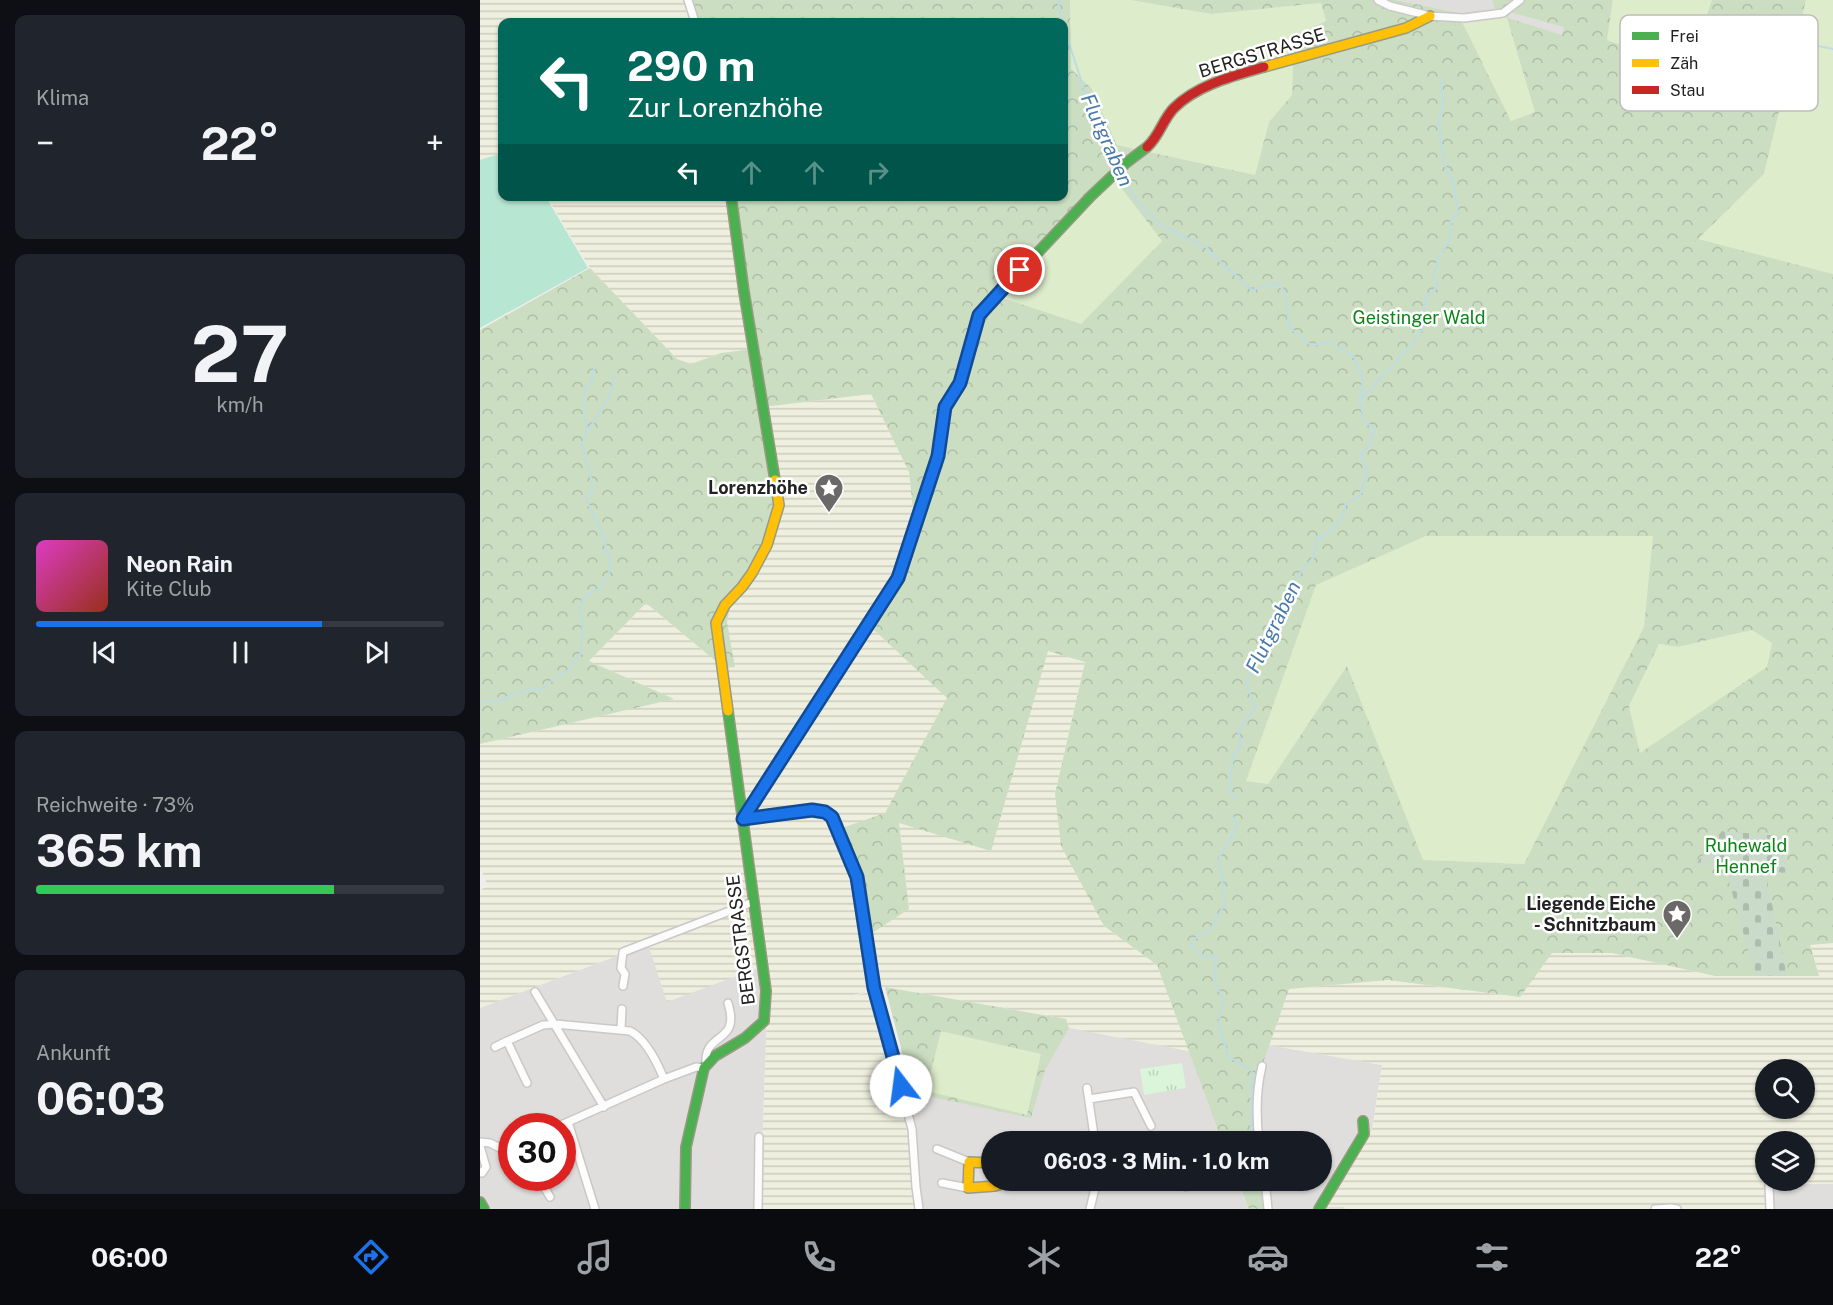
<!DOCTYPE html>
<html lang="de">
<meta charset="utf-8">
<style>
:root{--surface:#171b24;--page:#20242c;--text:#f1f3f6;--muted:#9ea1a6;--line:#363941;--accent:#1a73e8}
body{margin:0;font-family:"Public Sans",sans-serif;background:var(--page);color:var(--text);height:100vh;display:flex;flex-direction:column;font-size:22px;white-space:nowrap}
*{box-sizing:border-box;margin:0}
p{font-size:20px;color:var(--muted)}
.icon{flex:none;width:33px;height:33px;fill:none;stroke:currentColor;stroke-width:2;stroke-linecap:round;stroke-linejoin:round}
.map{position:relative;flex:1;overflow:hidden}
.drawer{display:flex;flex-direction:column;gap:15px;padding:15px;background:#0d0f14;width:480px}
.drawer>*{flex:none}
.guide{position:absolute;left:18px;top:18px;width:570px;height:183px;border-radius:12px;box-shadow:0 2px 4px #0004;background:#00695c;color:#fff;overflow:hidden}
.tools{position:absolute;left:1275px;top:1059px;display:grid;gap:12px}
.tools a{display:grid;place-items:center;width:60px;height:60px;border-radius:50%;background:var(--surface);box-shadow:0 2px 4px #0004;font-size:30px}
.speed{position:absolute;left:18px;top:1113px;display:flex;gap:12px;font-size:30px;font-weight:700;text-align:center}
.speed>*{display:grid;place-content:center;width:78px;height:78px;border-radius:50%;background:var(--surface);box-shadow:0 2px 4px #0004;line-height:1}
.speed .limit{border:9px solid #d22;background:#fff;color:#111}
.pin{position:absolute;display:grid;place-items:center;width:51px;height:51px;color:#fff;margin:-26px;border:3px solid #fff;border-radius:50%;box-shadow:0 2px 6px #0007}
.me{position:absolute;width:66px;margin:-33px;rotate:345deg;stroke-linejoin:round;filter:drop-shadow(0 0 4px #0008)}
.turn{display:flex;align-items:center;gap:21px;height:126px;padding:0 30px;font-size:27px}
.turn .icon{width:78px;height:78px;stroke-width:2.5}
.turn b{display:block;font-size:42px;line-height:51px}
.lanes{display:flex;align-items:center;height:57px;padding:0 30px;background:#0003;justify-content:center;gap:30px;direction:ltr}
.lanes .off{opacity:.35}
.big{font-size:45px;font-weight:700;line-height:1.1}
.drawer .card{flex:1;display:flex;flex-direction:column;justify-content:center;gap:9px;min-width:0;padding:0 21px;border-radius:12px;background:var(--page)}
.drawer .dial{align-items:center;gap:0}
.dial b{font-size:78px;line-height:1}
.song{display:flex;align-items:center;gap:18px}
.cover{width:72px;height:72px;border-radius:9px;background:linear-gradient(135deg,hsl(310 70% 55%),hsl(10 70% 35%))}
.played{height:6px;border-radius:3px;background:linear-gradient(90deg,var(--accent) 70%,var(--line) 70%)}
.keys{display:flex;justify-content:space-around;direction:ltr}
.heat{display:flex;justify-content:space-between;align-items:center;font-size:33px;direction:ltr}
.charge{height:9px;border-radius:4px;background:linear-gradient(90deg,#34c759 73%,var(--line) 0)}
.trip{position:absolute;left:501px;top:1131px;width:351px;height:60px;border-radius:30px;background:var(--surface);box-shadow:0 2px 4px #0004;font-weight:700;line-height:60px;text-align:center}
.dock{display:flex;height:96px;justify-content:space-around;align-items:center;background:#090b0e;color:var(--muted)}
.dock .icon{width:42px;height:42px}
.dock .on{color:var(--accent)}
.dock b{font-size:27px;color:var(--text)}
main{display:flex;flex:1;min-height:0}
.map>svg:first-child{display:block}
.residential{fill:#dfdedc;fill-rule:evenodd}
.farmland{fill:url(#farmland-rules);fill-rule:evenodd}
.grass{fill:#ddeccb}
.forest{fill:url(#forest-crowns);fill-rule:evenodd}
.cemetery{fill:url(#cemetery-stones)}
.park{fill:url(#park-tufts)}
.pitch{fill:#b7e6d2}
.parking{fill:#e0dfde}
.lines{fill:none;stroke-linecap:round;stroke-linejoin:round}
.stream{stroke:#bfdbe3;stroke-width:2}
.street-casing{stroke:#c9c8c7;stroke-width:10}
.fast-casing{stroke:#999a82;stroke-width:12}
.slow-casing{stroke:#999a82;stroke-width:12}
.jam-casing{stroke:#999a82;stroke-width:12}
.street{stroke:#fdfcfc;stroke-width:7}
.fast{stroke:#4caf50;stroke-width:9}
.slow{stroke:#ffc107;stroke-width:9}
.jam{stroke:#c62828;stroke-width:9}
.route-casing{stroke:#114b97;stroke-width:15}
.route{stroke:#1a73e8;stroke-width:10}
.labels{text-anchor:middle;stroke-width:5;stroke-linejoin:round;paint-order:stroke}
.street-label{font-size:18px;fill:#222;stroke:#fff}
.park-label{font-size:18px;fill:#0c8416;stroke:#fff}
.poi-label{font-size:18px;font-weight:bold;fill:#222;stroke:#fff;text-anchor:end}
.water-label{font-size:20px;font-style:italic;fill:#4a7aab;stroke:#fff}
.key{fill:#fff;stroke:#bdbdbd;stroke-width:1.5}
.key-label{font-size:16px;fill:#222}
</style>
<main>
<section class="drawer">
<div class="card"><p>Klima</p>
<div class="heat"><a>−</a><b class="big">22°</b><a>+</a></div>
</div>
<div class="card dial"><b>27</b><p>km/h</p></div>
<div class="card">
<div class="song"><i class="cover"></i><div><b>Neon Rain</b><p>Kite Club</p></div></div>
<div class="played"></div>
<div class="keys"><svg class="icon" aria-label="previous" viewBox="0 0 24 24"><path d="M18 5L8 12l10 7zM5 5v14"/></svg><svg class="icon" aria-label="pause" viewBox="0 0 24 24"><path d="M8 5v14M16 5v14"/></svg><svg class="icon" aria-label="next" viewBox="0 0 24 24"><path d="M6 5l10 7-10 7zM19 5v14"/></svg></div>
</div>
<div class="card"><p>Reichweite · 73%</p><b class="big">365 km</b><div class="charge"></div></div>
<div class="card"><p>Ankunft</p><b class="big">06:03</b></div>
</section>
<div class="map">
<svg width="1353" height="1209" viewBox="0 0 1353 1209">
<defs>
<pattern id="farmland-rules" width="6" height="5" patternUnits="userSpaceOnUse" patternTransform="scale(1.5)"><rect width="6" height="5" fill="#efefdf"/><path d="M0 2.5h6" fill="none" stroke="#cdcdbf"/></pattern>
<pattern id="forest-crowns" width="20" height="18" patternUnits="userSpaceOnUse" patternTransform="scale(1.5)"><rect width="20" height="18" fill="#cbdec1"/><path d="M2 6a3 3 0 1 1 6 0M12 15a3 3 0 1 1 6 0" fill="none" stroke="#aebea6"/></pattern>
<pattern id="cemetery-stones" width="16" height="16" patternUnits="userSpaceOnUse" patternTransform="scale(1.5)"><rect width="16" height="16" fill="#cadbca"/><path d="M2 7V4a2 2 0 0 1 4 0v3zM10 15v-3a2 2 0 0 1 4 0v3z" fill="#adbcad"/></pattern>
<pattern id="park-tufts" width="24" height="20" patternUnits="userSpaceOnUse" patternTransform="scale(1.5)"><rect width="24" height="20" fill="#daf5da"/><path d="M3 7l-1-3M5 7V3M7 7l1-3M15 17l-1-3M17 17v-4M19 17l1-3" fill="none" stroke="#bbd2bb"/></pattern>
</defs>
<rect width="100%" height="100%" fill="#f0eeeb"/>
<path class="residential" d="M916,0H1012L1015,10L985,14Z
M168,944L282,967L287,1013L280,1209H4L0,1203V1008ZM32,1126H82V1178H32Z
M407,991L709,1051L742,1141L512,1142V1180L758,1181L769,1209H442L437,1187L433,1093Z
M789,1045L902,1065L892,1130L845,1207H865V1209H788L785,1181L842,1180V1142H779L782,1066Z
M1286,1184H1353V1209H1286Z"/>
<path class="farmland" d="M0,0H208L215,22H22V153L0,160Z
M67,197H251L275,350L241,353L211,364L197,359L110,268Z
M391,394L429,472L438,545L394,630L468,698L405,813L429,909L419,822L511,851L567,651L605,661L575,794L624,926L677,965L709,1051L589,1028L586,1019L405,987L361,998L395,991L432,1129L437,1209H280L287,1013L281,967L187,1002L168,944L0,1008V890L8,886L0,867V744L192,699L109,661L166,603L244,668L254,667L247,622L283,407Z
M1353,943V1184H1287L1286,1209H1213L1192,1205H1172L1166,1209H865L864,1207H845L892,1130L902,1065L789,1045L808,989L908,980L1040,997L1071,953H1132L1235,976H1339L1330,945ZM1286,1070H1324V1108H1286ZM1286,1142H1324V1180H1286Z"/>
<path class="grass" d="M590,0H650L731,14L841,3L846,21L814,36L812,95L789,122L775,175L637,145L611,88L591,69Z
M1133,0H1232L1209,68L1127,40Z
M1326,0H1353V274L1217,240L1284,174Z
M1026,15L1056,112L1031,121L981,21Z
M635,180L682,241L601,325L516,295Z
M946,536H1174L1165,627L1044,864L943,861L867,667L787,785L766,781L835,585Z
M1272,630L1292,643L1288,667L1160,754L1149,706L1179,644L1199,647Z
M460,1031L562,1054L547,1115L446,1091Z"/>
<path class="forest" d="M208,0H590L591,69L611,88L637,145L775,175L789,122L812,95L814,36L846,21L841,3L731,14L650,0H916L985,14L1015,10L1012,0H1133L1127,40L1209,68L1232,0H1326L1284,174L1218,239L1353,274V943L1330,945L1339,976H1235L1132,953H1072L1040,997L908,980L809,989L782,1066L779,1141H742L677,965L624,926L581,846L575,794L605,662L568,651L511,851L419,823L429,909L386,937L377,877L359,829L405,813L467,698L394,630L437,545L429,472L391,394L283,407L297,483L296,527L287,546L252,597L247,622L255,667L244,668L166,603L109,661L194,699L0,744V330L110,268L197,359L211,364L241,353L272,349L251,197L584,196V22H215ZM1026,15L1055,112L1031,121L982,22ZM635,180L682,241L601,324L517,296ZM946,536H1173L1164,627L1044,864L943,860L867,666L788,784L766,781L836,585ZM1272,630L1292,643L1287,667L1160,753L1149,706L1179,644L1198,647Z
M405,987L586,1019L589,1028L565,1070L551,1118L433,1093ZM461,1031L561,1054L547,1115L446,1091Z
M758,1181H785L788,1209H769Z"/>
<path class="cemetery" d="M1242,831L1299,836L1309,873L1285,871L1307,976L1275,975L1245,867L1216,864Z"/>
<path class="park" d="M702,1063L706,1088L664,1095L660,1069Z"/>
<path class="pitch" d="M22,153V196L66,197L108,268L0,328V160Z"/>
<path class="parking" d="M1030,12L1084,27L1082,35L1028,18Z"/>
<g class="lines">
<path class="stream" d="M578,0L582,22
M1232,27L1262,39L1315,41L1353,49
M584,28L610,107L639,167
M641,172L653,197L683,227L726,247L732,254L772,290L796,283L805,291L809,327L831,345L851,342L874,357L883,378L880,401L884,420L895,430L891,434V445L881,453L887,471L880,496L865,505C865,520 851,533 837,538L833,558L809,586L795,618L785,653L775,665L766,682L775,707L758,732L762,742L753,757L749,791L757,799
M880,401L935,341L943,328L945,299L958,286L954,276L958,258L970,240L971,221L978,213L974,185L964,163L961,145L959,120L963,102L961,78
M107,429C114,424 115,420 119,413C126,398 134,395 133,376
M0,704L6,700H22L35,693L64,688C72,678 82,675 91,668C92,662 97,655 102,653C98,641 104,635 102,624C101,614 97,605 106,596C110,591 118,591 122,586V581C132,573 132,566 128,554L124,552L126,543L106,499L107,495L112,493V482L109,469L102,445L107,429L104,416V390L112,381L114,367
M752,816L757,826L739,858L745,903L731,929L714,939L711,946L723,956L736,957L735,984C748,1002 741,1003 739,1022C739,1033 746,1045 748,1056L772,1071L771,1129L773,1142
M781,1180L784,1209"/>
<g class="street-casing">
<path id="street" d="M208,0L215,22
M898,0L910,6L950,16L984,18L1023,13L1040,0
M263,819L332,810L345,812L352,817L358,827L377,877L394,988L432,1129L436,1187L439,1209
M143,986L145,974L141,968L143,952L273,902
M55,992L124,1107
M141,1029L142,1009
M15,1047L27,1041
M226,1063C224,1031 261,1045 248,1003
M47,1083L27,1041L63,1025L75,1024L150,1031C166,1039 177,1062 184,1079
M607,1088L615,1142
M609,1099L654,1092L671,1126
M88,1122L115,1209
M79,1126L184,1079L216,1067L224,1068
M0,1142L10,1143L20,1148L32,1145
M779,1142C776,1116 776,1091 782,1066
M0,1146L6,1167L2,1173L0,1172
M457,1149L489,1162
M59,1178L70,1197
M637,1180C649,1192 679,1183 696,1180
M705,1180L706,1187
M785,1180L788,1209
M462,1183L488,1188
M1289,1186L1290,1209
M278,1209L279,1137
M610,1209L617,1180
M1175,1209L1191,1208L1197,1209"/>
</g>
<g class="fast-casing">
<path id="fast" d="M251,196L264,292L295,480
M433,533L458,456L464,407L480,383L499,315L611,196L646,163L667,147
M0,1202L4,1209
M205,1209L206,1147L224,1068L235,1056L265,1038L284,1021L286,991L248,711
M839,1209L884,1134L883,1121"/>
</g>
<g class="slow-casing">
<path id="slow" d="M784,67L926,28L950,16
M248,711L236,623L245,605L262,587L272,573L287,545L299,505L295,480
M263,819L418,578L433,533
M512,1163L489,1162L488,1188L515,1186L537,1180"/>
</g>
<g class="jam-casing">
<path id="jam" d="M667,147C679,137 683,119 694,108C717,85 753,76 784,67"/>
</g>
<use href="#street" class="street"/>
<use href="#fast" class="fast"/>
<use href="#slow" class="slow"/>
<use href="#jam" class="jam"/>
</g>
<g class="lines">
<g class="route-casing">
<path id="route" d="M421,1086L394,988L377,877L352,817L345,812L332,810L263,819L418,578L458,456L465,407L480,383L499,315L540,270"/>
</g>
<use href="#route" class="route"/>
</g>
<defs>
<g id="sight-pin" transform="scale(1.5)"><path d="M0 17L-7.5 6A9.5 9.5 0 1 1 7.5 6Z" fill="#6a6968" stroke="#fff"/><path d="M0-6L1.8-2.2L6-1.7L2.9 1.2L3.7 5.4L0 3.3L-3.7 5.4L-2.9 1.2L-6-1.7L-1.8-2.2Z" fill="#fff"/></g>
</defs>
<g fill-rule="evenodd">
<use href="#sight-pin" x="349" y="488"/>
<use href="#sight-pin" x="1197" y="914"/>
</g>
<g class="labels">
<g class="street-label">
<text transform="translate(782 53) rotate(-17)" y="6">BERGSTRASSE</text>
<text transform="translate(261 940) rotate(-97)" y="6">BERGSTRASSE</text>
</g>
<g class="park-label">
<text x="939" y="324">Geistinger Wald</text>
<text x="1266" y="852">Ruhewald<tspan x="1266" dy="21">Hennef</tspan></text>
</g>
<g class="poi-label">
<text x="328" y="494">Lorenzhöhe</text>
<text x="1176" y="910">Liegende Eiche<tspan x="1176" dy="21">- Schnitzbaum</tspan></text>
</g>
<g class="water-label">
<text transform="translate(627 140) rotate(66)" y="7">Flutgraben</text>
<text transform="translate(793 627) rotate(-64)" y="7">Flutgraben</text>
</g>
</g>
<rect x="1140" y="15" width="198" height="96" rx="9" class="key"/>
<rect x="1152" y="32" width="27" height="8" fill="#4caf50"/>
<rect x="1152" y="59" width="27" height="8" fill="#ffc107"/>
<rect x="1152" y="86" width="27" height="8" fill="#c62828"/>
<g class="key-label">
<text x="1190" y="42">Frei</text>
<text x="1190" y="69">Zäh</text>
<text x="1190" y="96">Stau</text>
</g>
</svg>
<div class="tools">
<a><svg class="icon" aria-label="search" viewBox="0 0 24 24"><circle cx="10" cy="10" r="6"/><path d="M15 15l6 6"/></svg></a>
<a><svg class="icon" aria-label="layers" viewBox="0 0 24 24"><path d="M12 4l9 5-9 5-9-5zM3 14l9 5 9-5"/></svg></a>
</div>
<div class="speed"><div class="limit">30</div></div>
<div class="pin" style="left:540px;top:270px;background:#d93025"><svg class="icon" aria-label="arrive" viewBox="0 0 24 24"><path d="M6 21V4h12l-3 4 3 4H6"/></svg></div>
<svg class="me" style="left:421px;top:1086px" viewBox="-20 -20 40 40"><circle r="19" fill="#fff"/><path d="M0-13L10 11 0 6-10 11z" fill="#1a73e8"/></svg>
<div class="trip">06:03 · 3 Min. · 1.0 km</div>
<div class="guide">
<div class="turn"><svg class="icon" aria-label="left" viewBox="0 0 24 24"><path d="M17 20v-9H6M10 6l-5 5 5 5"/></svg><div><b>290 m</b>Zur Lorenzhöhe</div></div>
<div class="lanes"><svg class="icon" aria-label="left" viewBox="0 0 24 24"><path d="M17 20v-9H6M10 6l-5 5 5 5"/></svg><svg class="icon off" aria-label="ahead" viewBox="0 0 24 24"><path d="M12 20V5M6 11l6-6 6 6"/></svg><svg class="icon off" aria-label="ahead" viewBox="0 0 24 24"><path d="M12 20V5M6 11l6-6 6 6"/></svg><svg class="icon off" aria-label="right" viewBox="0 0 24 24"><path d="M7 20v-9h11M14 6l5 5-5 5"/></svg></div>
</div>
</div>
</main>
<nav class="dock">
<b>06:00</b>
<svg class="icon on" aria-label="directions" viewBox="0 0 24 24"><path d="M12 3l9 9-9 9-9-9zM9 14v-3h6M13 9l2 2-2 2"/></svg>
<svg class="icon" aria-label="music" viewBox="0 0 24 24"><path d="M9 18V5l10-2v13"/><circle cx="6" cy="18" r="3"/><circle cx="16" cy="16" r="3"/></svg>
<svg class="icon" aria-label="phone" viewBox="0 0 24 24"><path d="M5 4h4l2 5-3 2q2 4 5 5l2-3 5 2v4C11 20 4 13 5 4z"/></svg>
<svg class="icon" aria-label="climate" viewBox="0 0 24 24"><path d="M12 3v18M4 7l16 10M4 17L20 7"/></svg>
<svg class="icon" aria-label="car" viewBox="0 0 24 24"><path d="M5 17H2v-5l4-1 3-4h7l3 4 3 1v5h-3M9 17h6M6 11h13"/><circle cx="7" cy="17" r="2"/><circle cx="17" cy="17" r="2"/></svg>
<svg class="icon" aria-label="filters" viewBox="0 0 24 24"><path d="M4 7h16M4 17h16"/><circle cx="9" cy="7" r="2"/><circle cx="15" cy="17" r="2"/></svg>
<b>22°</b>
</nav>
